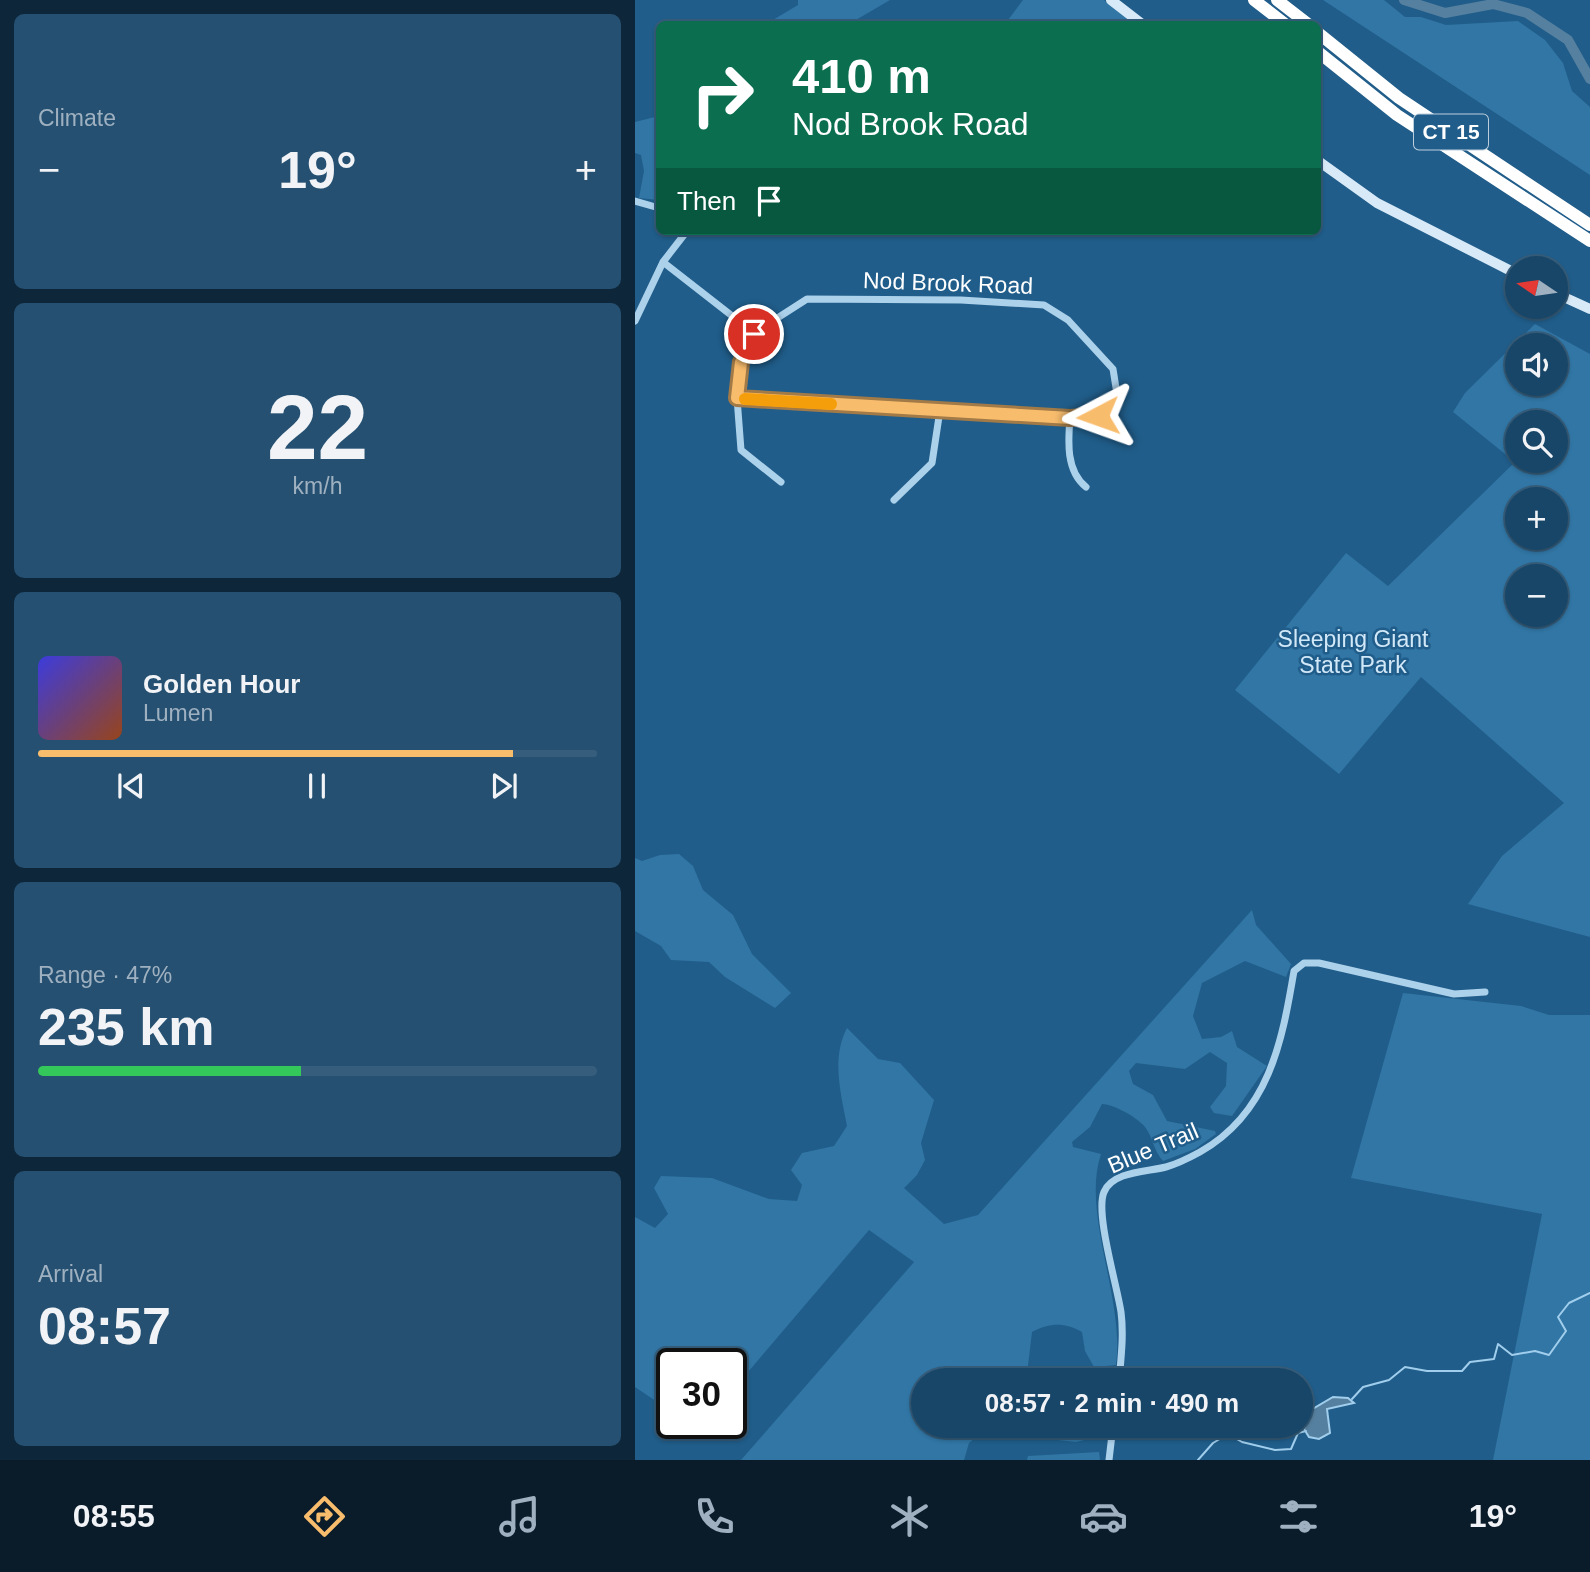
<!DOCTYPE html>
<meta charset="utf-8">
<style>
:root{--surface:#184668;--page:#255071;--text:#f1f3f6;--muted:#9fb1c0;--line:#365e7c;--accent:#f8bc6d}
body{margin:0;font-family:Arial,sans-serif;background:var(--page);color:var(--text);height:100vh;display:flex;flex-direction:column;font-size:26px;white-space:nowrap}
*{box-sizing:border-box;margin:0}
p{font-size:23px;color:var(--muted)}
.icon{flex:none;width:38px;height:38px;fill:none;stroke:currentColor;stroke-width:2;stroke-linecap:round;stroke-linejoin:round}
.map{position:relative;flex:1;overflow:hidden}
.details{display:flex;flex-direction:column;gap:14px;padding:14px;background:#0d2639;width:635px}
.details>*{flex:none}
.hud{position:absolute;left:21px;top:21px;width:665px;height:214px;border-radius:10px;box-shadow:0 2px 5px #0004,0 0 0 2px var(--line);background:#0b6e4f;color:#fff;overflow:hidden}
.needle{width:46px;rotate:283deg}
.controls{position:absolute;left:870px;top:256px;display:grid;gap:14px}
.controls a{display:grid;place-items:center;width:63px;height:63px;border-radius:50%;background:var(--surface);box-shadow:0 2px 5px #0004,0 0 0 2px var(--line);font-size:35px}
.speed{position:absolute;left:21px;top:1348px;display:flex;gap:14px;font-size:35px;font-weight:700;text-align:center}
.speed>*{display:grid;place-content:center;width:91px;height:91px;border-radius:50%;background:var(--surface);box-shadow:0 2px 5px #0004,0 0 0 2px var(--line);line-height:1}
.speed .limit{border:4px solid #111;border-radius:10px;background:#fff;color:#111}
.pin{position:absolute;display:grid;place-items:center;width:60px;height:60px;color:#fff;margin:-30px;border:4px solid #fff;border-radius:50%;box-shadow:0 2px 7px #0007}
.me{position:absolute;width:77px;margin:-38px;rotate:266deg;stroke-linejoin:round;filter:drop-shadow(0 0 5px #0008)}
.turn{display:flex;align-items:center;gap:24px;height:147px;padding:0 21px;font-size:32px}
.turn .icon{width:91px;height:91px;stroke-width:2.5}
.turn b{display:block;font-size:49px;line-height:60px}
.then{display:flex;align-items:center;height:66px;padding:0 21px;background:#0003;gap:14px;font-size:26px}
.big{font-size:52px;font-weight:600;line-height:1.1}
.details .widget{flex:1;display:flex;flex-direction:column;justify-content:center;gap:10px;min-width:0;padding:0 24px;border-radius:10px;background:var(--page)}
.details .dial{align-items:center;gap:0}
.dial b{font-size:91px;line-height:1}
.song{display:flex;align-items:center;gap:21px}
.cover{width:84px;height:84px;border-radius:10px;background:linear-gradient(135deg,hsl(240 70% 55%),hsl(20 70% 35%))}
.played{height:7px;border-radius:4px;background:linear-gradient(90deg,var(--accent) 85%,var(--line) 85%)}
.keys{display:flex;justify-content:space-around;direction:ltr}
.heat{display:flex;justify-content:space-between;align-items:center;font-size:38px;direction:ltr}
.charge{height:10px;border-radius:5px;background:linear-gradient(90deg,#34c759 47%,var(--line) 0)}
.trip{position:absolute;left:276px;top:1368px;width:402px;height:70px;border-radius:35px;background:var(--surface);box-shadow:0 2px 5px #0004,0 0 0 2px var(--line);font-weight:600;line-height:70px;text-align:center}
.tab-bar{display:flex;height:112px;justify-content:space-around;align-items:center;background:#0a1c2a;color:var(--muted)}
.tab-bar .icon{width:49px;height:49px}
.tab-bar .on{color:var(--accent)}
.tab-bar b{font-size:32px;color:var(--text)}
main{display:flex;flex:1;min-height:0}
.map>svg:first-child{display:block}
.green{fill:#3176a5;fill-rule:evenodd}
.water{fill:#56809f;stroke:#a0ceec;stroke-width:2}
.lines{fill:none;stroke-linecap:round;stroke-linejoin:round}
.stream{stroke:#a0ceec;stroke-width:2}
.river{stroke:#56809f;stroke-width:10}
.street{stroke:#acd1eb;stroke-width:7}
.secondary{stroke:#d8eaf8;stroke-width:10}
.highway{stroke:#fff;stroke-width:12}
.route-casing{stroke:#a17a47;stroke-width:18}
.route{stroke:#f8bc6d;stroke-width:12}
.slow{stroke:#f59e0b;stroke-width:12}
.labels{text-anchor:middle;stroke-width:5;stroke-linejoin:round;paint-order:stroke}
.shield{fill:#205d8a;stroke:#bccedc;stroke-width:2}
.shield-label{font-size:21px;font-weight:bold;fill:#fff}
.street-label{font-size:23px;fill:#fff;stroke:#205d8a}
.park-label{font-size:23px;fill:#d1e8f8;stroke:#205d8a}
</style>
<main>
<section class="details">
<div class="widget"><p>Climate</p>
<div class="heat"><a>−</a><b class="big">19°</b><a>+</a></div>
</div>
<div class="widget dial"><b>22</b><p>km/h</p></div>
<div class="widget">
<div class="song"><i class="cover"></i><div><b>Golden Hour</b><p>Lumen</p></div></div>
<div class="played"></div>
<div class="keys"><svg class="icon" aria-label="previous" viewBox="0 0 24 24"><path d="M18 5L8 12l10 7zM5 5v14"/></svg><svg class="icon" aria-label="pause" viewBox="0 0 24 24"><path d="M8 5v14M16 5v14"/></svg><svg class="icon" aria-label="next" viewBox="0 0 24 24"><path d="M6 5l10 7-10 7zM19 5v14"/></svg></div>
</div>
<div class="widget"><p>Range · 47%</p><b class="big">235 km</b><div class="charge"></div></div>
<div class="widget"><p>Arrival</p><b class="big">08:57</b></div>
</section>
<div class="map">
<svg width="955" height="1460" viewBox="0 0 955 1460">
<rect width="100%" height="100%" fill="#205d8a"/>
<path class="green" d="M163,0H255L214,24H131L163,5Z
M388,0H469L500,24H370Z
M688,0H749L770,17H786L811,25L883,21L910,40L928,63L937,91L955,107V175Z
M24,116V200L4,198L9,171L6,155L0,153V122Z
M900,324L955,354V937L833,904L867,856L929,803L786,677L704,774L600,690L711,553L753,586L880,462L818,412L830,393ZM882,345H920V383H882ZM882,422H920V460H882ZM882,499H920V537H882ZM882,576H920V614H882Z
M44,854L58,866L68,890L98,915L117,954L156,993L140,1008L90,977L74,962L36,960L26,946L0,931V858L7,861L25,855Z
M617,910L621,925L656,964L651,977L610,961L567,983L558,1016L567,1039L586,1037L597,1031L602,1047L632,1066L597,1116L579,1113L575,1107L591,1086L592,1063L575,1052L550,1069L501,1063L494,1071L498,1084L518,1095L532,1121L580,1131L581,1134L560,1149L528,1161C518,1150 518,1137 510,1127C502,1117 478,1104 467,1104L455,1127L437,1142L438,1147L466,1154C446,1213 490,1299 481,1365L459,1367L450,1351L447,1332C429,1322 415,1323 397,1332L392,1374L399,1381H289V1426H475L473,1434L441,1442L423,1440L399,1431H348L334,1443L329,1460H106L279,1262L234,1230L96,1392V1363H37V1412L0,1387V1217L20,1228L33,1214L19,1188L26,1176L77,1178L134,1199L162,1201L167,1185L156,1170L167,1153L199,1146L212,1126C206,1094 196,1058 212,1028L243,1059L265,1063L299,1100L286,1143L290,1160L282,1175L269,1188L309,1224L343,1215Z
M768,993L886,1006L914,1015H955V1460H858L907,1214L716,1178Z
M464,1452L465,1460H392L393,1456Z"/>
<path class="water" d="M698,1397L713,1398L719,1403L692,1409L695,1433L684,1439L674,1437L669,1429L676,1410Z"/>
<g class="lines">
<path class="stream" d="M717,1399L728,1387L754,1380L770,1367L792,1371H827L835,1362L859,1359L863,1344L877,1355L900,1351L914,1355L931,1331L923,1317L934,1303L955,1293
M563,1460L578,1443L593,1434L607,1442L640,1450L656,1449L663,1433L671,1431"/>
<path class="river" d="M769,0L810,13L858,4L892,13L933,40L955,79"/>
<path class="street" d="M0,201L24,208
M28,262L119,333
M0,321L28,262L52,231
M102,398L435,418L463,416L482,394L478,369L433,320L409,305L326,300L172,299L119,333L106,362L102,398L106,450L146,482
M435,418C433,442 431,471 451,487
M259,500L297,463L305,410
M484,1381C486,1358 489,1335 486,1312C482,1285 460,1213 469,1192C478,1171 512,1172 531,1167C542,1164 554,1158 565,1152C634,1113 647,1042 659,971L669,963H684L819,994L850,992
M474,1460L478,1426"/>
<path class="secondary" d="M476,0L507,24
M682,160L742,203L882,274
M920,293L955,309"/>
<path class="highway" d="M619,0L650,24
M642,0L673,24
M682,32L764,98L955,225
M682,51L762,115L955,241"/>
</g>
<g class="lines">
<g class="route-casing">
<path id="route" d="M119,334L106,362L102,398L435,418L463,416"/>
</g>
<use href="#route" class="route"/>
<path class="slow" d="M110,399L196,404"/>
</g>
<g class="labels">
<rect class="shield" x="779" y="114.5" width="74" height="35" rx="5"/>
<g class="shield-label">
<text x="816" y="139">CT 15</text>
</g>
<g class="street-label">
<text transform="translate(313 283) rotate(2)" y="8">Nod Brook Road</text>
<text transform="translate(518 1148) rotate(-23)" y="8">Blue Trail</text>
</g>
<g class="park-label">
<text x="718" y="647">Sleeping Giant<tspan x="718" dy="26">State Park</tspan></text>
</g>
</g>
</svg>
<div class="controls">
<a><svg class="needle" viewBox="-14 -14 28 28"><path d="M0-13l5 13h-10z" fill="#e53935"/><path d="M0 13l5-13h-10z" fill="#9fb1c0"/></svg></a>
<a><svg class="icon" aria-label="sound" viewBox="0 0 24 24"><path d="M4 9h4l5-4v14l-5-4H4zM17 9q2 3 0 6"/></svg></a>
<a><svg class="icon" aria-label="search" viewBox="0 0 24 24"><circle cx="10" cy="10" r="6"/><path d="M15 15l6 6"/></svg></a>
<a>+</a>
<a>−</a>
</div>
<div class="speed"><div class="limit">30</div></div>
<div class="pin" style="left:119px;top:334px;background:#d93025"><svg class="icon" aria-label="arrive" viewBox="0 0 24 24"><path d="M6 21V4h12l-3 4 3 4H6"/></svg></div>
<svg class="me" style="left:463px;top:416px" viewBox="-20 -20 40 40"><path d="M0-17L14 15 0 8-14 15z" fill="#f8bc6d" stroke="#fff" stroke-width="4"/></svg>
<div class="trip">08:57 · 2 min · 490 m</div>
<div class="hud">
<div class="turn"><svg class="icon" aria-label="right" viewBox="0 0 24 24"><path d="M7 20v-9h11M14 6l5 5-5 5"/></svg><div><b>410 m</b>Nod Brook Road</div></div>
<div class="then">Then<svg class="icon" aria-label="arrive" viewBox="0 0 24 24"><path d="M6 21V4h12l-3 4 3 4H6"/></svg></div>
</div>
</div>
</main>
<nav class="tab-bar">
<b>08:55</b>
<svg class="icon on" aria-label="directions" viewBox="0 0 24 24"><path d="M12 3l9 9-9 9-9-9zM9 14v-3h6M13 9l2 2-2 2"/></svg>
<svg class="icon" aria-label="music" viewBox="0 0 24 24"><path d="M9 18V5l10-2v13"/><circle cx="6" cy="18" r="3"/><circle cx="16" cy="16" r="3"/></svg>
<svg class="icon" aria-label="phone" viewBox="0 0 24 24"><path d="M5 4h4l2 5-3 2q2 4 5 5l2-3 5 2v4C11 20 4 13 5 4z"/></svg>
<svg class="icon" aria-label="climate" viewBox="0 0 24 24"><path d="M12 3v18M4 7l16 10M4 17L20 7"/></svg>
<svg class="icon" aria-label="car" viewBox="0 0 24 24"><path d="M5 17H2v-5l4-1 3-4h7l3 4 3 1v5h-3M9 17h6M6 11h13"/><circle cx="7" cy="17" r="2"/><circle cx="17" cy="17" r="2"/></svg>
<svg class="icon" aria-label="filters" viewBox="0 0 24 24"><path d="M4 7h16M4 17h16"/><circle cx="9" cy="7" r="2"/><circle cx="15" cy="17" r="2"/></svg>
<b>19°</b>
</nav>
